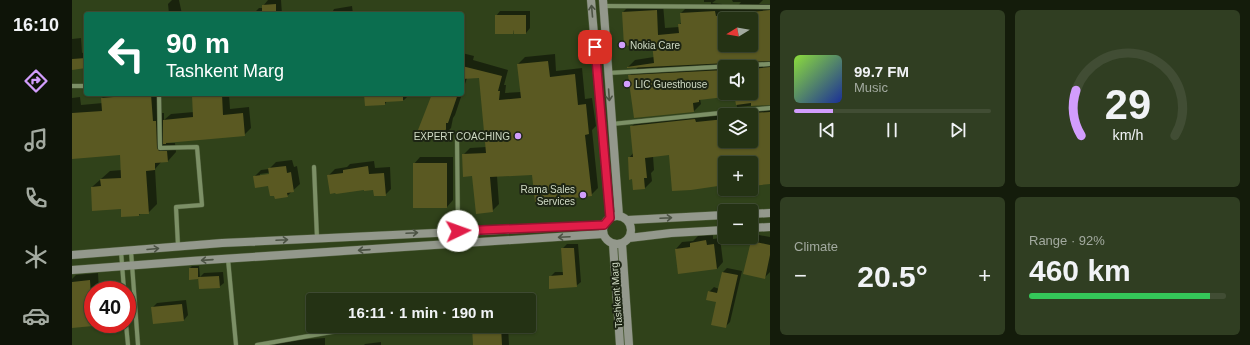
<!DOCTYPE html>
<meta charset="utf-8">
<style>
:root{--surface:#243214;--page:#303e22;--text:#f1f3f6;--muted:#a3aaa0;--line:#414d34;--accent:#d29dfd}
body{margin:0;font-family:Arial,sans-serif;background:var(--page);color:var(--text);height:100vh;display:flex;flex-direction:column;font-size:15px;white-space:nowrap}
*{box-sizing:border-box;margin:0}
p{font-size:13px;color:var(--muted)}
.icon{flex:none;width:22px;height:22px;fill:none;stroke:currentColor;stroke-width:2;stroke-linecap:round;stroke-linejoin:round}
.map{position:relative;flex:1;overflow:hidden}
.details{display:flex;flex-direction:column;gap:10px;padding:10px;background:#141c0b;width:480px}
.details>*{flex:none}
.top-card{position:absolute;left:12px;top:12px;width:380px;height:84px;border-radius:4px;box-shadow:0 1px 3px #0004,0 0 0 1px var(--line);background:#0b6e4f;color:#fff;overflow:hidden}
.needle{width:26px;rotate:259deg}
.buttons{position:absolute;left:646px;top:12px;display:grid;gap:8px}
.buttons a{display:grid;place-items:center;width:40px;height:40px;border-radius:4px;background:var(--surface);box-shadow:0 1px 3px #0004,0 0 0 1px var(--line);font-size:20px}
.speed{position:absolute;left:12px;top:281px;display:flex;gap:8px;font-size:20px;font-weight:700;text-align:center}
.speed>*{display:grid;place-content:center;width:52px;height:52px;border-radius:50%;background:var(--surface);box-shadow:0 1px 3px #0004,0 0 0 1px var(--line);line-height:1}
.speed .limit{border:6px solid #d22;background:#fff;color:#111}
.pin{position:absolute;display:grid;place-items:center;width:34px;height:34px;color:#fff;margin:-17px;border-radius:8px;box-shadow:0 2px 6px #0006}
.me{position:absolute;width:44px;margin:-22px;rotate:87deg;stroke-linejoin:round;filter:drop-shadow(0 0 3px #0008)}
.turn{display:flex;align-items:center;gap:14px;height:84px;padding:0 16px;font-size:18px}
.turn .icon{width:52px;height:52px;stroke-width:2.5}
.turn b{display:block;font-size:28px;line-height:34px}
.big{font-size:30px;font-weight:800;line-height:1.1}
.details .widget{flex:1;display:flex;flex-direction:column;justify-content:center;gap:6px;min-width:0;padding:0 14px;border-radius:6px;background:var(--page)}
.details .dial{align-items:center;gap:0}
.dial svg{height:104px;overflow:visible;fill:none;stroke:var(--line);stroke-width:7;stroke-linecap:round;text-anchor:middle}
.dial text{fill:var(--text);stroke:none}
.song{display:flex;align-items:center;gap:12px}
.cover{width:48px;height:48px;border-radius:6px;background:linear-gradient(135deg,hsl(90 70% 55%),hsl(230 70% 35%))}
.played{height:4px;border-radius:2px;background:linear-gradient(90deg,var(--accent) 20%,var(--line) 20%)}
.keys{display:flex;justify-content:space-around;direction:ltr}
.heat{display:flex;justify-content:space-between;align-items:center;font-size:22px;direction:ltr}
.charge{height:6px;border-radius:3px;background:linear-gradient(90deg,#34c759 92%,var(--line) 0)}
.details .tiles{flex:1;display:grid;gap:10px;grid-template-columns:repeat(2,1fr)}
.trip{position:absolute;left:234px;top:293px;width:230px;height:40px;border-radius:4px;background:var(--surface);box-shadow:0 1px 3px #0004,0 0 0 1px var(--line);font-weight:800;line-height:40px;text-align:center}
main{display:flex;flex:1;min-height:0}
.dock{display:flex;flex-direction:column;width:72px;justify-content:space-around;align-items:center;background:#0e1408;color:var(--muted)}
.dock .icon{width:28px;height:28px}
.dock .selected{color:var(--accent)}
.dock b{font-size:18px;color:var(--text)}
.map>svg:first-child{display:block}
.shadow{fill:#0007;fill-rule:evenodd}
.building{fill:#5a5922}
.lines{fill:none;stroke-linecap:round;stroke-linejoin:round}
.street-casing{stroke:#4f5e3c;stroke-width:5}
.secondary-casing{stroke:#4f5e3c;stroke-width:9}
.street{stroke:#7c9066;stroke-width:4}
.secondary{stroke:#93988c;stroke-width:8}
.oneway{stroke:#4c5344}
.route-casing{stroke:#92132f;stroke-width:10}
.route{stroke:#e11d48;stroke-width:7}
.poi-dot{fill:#d29dfd;stroke:#1d2514;stroke-width:1.5}
.labels{text-anchor:middle;stroke-width:4;stroke-linejoin:round;paint-order:stroke}
.poi-label{font-size:10px;fill:#d0dbc5;stroke:#1d2514;text-anchor:start}
.street-label{font-size:10px;fill:#d0dbc5;stroke:#1d2514}
</style>
<main>
<nav class="dock">
<b>16:10</b>
<svg class="icon selected" aria-label="directions" viewBox="0 0 24 24"><path d="M12 3l9 9-9 9-9-9zM9 14v-3h6M13 9l2 2-2 2"/></svg>
<svg class="icon" aria-label="music" viewBox="0 0 24 24"><path d="M9 18V5l10-2v13"/><circle cx="6" cy="18" r="3"/><circle cx="16" cy="16" r="3"/></svg>
<svg class="icon" aria-label="phone" viewBox="0 0 24 24"><path d="M5 4h4l2 5-3 2q2 4 5 5l2-3 5 2v4C11 20 4 13 5 4z"/></svg>
<svg class="icon" aria-label="climate" viewBox="0 0 24 24"><path d="M12 3v18M4 7l16 10M4 17L20 7"/></svg>
<svg class="icon" aria-label="car" viewBox="0 0 24 24"><path d="M5 17H2v-5l4-1 3-4h7l3 4 3 1v5h-3M9 17h6M6 11h13"/><circle cx="7" cy="17" r="2"/><circle cx="17" cy="17" r="2"/></svg>
</nav>
<div class="map">
<svg width="698" height="345" viewBox="0 0 698 345">
<rect width="100%" height="100%" fill="#30421a"/>
<path class="shadow" d="M100,0H107L110,14H97L96,4Z
M196,0H209L210,14H176L182,13L187,8H191V6Z
M632,0H644L640,3L650,4V9L664,8L669,2H661L660,0H691L687,4H698V104L665,107L664,97L651,99L650,97L628,99L629,104L622,111L557,76L566,67H556L563,60L582,57L581,42L551,12L558,5L591,4L593,28L607,27V25L610,22L609,13L616,6L639,4V2H632ZM653,19H679V45H653ZM653,67H679V93H653Z
M280,6L281,14H245L261,11L262,9Z
M428,11H458V28L454,33H443V30L440,33L424,16Z
M9,38L10,53L14,52V67L0,69V39Z
M390,53L402,56L401,60L436,70L432,85H434L433,93L449,92L446,64L453,57L483,54L484,71L510,68L513,99L520,98L524,126L520,130L526,188L519,195L461,174L425,176L427,204L420,211L391,155L398,148L414,147L408,77L395,78L390,93Z
M34,94H88L90,113H92V120L99,114L122,112L121,95L122,94H157L158,109L177,107L179,128L172,135L95,142V143H103L104,152L96,161H90L83,169L85,204L76,213H69L67,215L50,208L20,187L38,171L50,170L49,154L0,158V98L8,97L9,105L31,103L30,98Z
M293,94H338L332,100L315,101L313,104Z
M361,94H390L383,115L381,118L379,128L372,135Z
M698,106V183L679,186V163H653V188L649,189L648,185L598,154L581,156L582,170L579,173L580,181L573,188L557,158L562,152L560,126L567,119L630,113V116L670,111L673,108ZM653,115H679V141H653Z
M348,157H381V200L375,207L342,164Z
M220,160L222,167L225,166L228,184L215,196L182,177L189,170L197,169L204,162ZM202,172V174L188,176V174Z
M302,161L303,168L318,167L319,189L313,195L302,189L256,176L263,169L275,167L278,164Z
M641,234V239L648,238L651,262L645,269L604,249L610,242L621,241L626,236Z
M687,235L698,237V272L692,278L680,241Z
M495,244H506L509,282L504,286L478,277L483,272H492L490,249Z
M120,266H127L128,277L132,273L151,272L152,283L147,287L128,288L127,277L126,278L118,268Z
M655,268L670,271L658,322L653,327L645,302L637,292L642,287L647,289L651,272Z
M26,273L27,290H21V324H23L22,325L0,327V279L4,275Z
M114,300L116,315L112,320L80,308L85,303Z
M401,326H436L437,345H402Z
M253,338V345H203L207,341Z
M309,342V345H292L293,344Z"/>
<path class="building" d="M204,4V14H190V5Z
M585,10L586,35L607,33L606,24H609L608,13L643,11L644,16L653,15V45H679V12L698,10V61L555,68V67L582,63L580,43L552,46L550,12Z
M423,15H454V34H442V30L441,34H423Z
M14,58V68L0,70V59Z
M476,61L478,77L503,74L506,105L514,104L517,134L513,135L520,196L463,202L460,175L418,177L421,212L404,214L400,176L391,177L390,154L414,153L407,78L390,79V66L430,76L426,91H428L427,100L449,98L445,64Z
M698,67V105L679,106V103L664,105L662,93H679V69Z
M653,70V97L627,100V102L621,103L622,112L562,118L556,75Z
M79,94L81,121H84L85,148L87,151H95L96,162L83,163V170L74,171L77,214H67V216L49,217V209L20,211L19,187L29,186L28,179L49,178L48,155L0,159V113L30,111L29,98Z
M150,94L151,115L171,113L173,136L94,143V144H91V120L121,117L120,95Z
M292,94H331V101L313,102V105L293,106Z
M360,94H386L376,123H374V129L372,136L346,130Z
M698,112V184L679,186V163H653V185L619,190L600,191L597,155L573,158L575,178H572L573,189L561,190L560,179L557,180L556,157H561L558,126L623,119L624,122L653,119V141H679V113Z
M341,163H375V208H341Z
M214,166L215,173L219,172L222,192L215,193L216,197L203,199L202,196H198L196,186L183,188L181,176L197,174L196,168Z
M296,166L297,174L312,173L314,196H302L301,190L292,191V190L264,194L263,193L258,194L255,175L271,173V170Z
M634,240L635,245L642,244L645,269L606,274L603,249L618,247V243Z
M679,241L698,245V255L693,279L671,274Z
M489,248H502L505,287L477,289V276L491,275Z
M117,268H126V279L117,280Z
M650,272L666,275L654,328L639,325L644,302L634,300L636,291L645,293Z
M147,276L148,288L127,289L126,277Z
M18,280L21,326L0,328V282Z
M110,304L112,321L81,324L79,307Z
M400,326H429L430,345H401Z"/>
<g class="lines">
<g class="street-casing">
<path id="street" d="M532,6L698,7
M536,73L697,64
M0,86H14
M87,94L88,148L125,147L130,205L104,207L106,246
M540,124L698,108
M385,137L386,231
M242,167L245,238
M49,251L52,290
M59,251L66,345
M156,259L164,345
M54,324L56,345
M185,345L277,329"/>
</g>
<g class="secondary-casing">
<path id="secondary" d="M519,0L538,218
M531,0L547,216
M679,214L698,213
M531 230a14 14 0 1 1 28 0a14 14 0 1 1-28 0Z
M556,220L653,215
M679,228L698,227
M557,238L599,233L653,230
M541,244L548,345
M550,244L557,345
M0,255L150,243L531,225
M0,270L119,261L531,234"/>
</g>
<use href="#street" class="street"/>
<use href="#secondary" class="secondary"/>
</g>
<defs><path id="oneway-shaft" d="M-6 0H5M1.5-3L5.5 0L1.5 3" fill="none" stroke-width="1.6" stroke-linecap="round" stroke-linejoin="round"/></defs>
<g class="oneway">
<use href="#oneway-shaft" transform="translate(520 11) rotate(-95)"/>
<use href="#oneway-shaft" transform="translate(537 95) rotate(86)"/>
<use href="#oneway-shaft" transform="translate(594 218) rotate(-3)"/>
<use href="#oneway-shaft" transform="translate(340 233) rotate(-3)"/>
<use href="#oneway-shaft" transform="translate(492 237) rotate(177)"/>
<use href="#oneway-shaft" transform="translate(210 240) rotate(-3)"/>
<use href="#oneway-shaft" transform="translate(81 249) rotate(-5)"/>
<use href="#oneway-shaft" transform="translate(292 250) rotate(176)"/>
<use href="#oneway-shaft" transform="translate(135 260) rotate(176)"/>
</g>
<g class="lines">
<g class="route-casing">
<path id="route" d="M386,231L532,225L538,218L523,47"/>
</g>
<use href="#route" class="route"/>
</g>
<g class="poi-dot">
<circle cx="550" cy="45" r="4"/>
<circle cx="555" cy="84" r="4"/>
<circle cx="446" cy="136" r="4"/>
<circle cx="511" cy="195" r="4"/>
</g>
<g class="labels">
<g class="poi-label">
<text x="558" y="49">Nokia Care</text>
<text x="563" y="88">LIC Guesthouse</text>
<text x="438" y="140" text-anchor="end">EXPERT COACHING</text>
<text x="503" y="193" text-anchor="end">Rama Sales<tspan x="503" dy="12">Services</tspan></text>
</g>
<g class="street-label">
<text transform="translate(544 295) rotate(-94)" y="4">Tashkent Marg</text>
</g>
</g>
</svg>
<div class="buttons">
<a><svg class="needle" viewBox="-14 -14 28 28"><path d="M0-13l5 13h-10z" fill="#e53935"/><path d="M0 13l5-13h-10z" fill="#a3aaa0"/></svg></a>
<a><svg class="icon" aria-label="sound" viewBox="0 0 24 24"><path d="M4 9h4l5-4v14l-5-4H4zM17 9q2 3 0 6"/></svg></a>
<a><svg class="icon" aria-label="layers" viewBox="0 0 24 24"><path d="M12 4l9 5-9 5-9-5zM3 14l9 5 9-5"/></svg></a>
<a>+</a>
<a>−</a>
</div>
<div class="speed"><div class="limit">40</div></div>
<div class="pin" style="left:523px;top:47px;background:#d93025"><svg class="icon" aria-label="arrive" viewBox="0 0 24 24"><path d="M6 21V4h12l-3 4 3 4H6"/></svg></div>
<svg class="me" style="left:386px;top:231px" viewBox="-20 -20 40 40"><circle r="19" fill="#fff"/><path d="M0-13L10 11 0 6-10 11z" fill="#e11d48"/></svg>
<div class="trip">16:11 · 1 min · 190 m</div>
<div class="top-card">
<div class="turn"><svg class="icon" aria-label="left" viewBox="0 0 24 24"><path d="M17 20v-9H6M10 6l-5 5 5 5"/></svg><div><b>90 m</b>Tashkent Marg</div></div>
</div>
</div>
<section class="details">
<div class="tiles">
<div class="widget">
<div class="song"><i class="cover"></i><div><b>99.7 FM</b><p>Music</p></div></div>
<div class="played"></div>
<div class="keys"><svg class="icon" aria-label="previous" viewBox="0 0 24 24"><path d="M18 5L8 12l10 7zM5 5v14"/></svg><svg class="icon" aria-label="pause" viewBox="0 0 24 24"><path d="M8 5v14M16 5v14"/></svg><svg class="icon" aria-label="next" viewBox="0 0 24 24"><path d="M6 5l10 7-10 7zM19 5v14"/></svg></div>
</div>
<div class="widget dial"><svg viewBox="0 0 100 80">
<path d="M14 69A42 42 0 1 1 86 69"/>
<path d="M14 69A42 42 0 0 1 10 34" stroke="#d29dfd"/>
<text x="50" y="56" font-size="32" font-weight="700">29</text>
<text x="50" y="72" font-size="11">km/h</text>
</svg></div>
<div class="widget"><p>Climate</p>
<div class="heat"><a>−</a><b class="big">20.5°</b><a>+</a></div>
</div>
<div class="widget"><p>Range · 92%</p><b class="big">460 km</b><div class="charge"></div></div>
</div>
</section>
</main>
